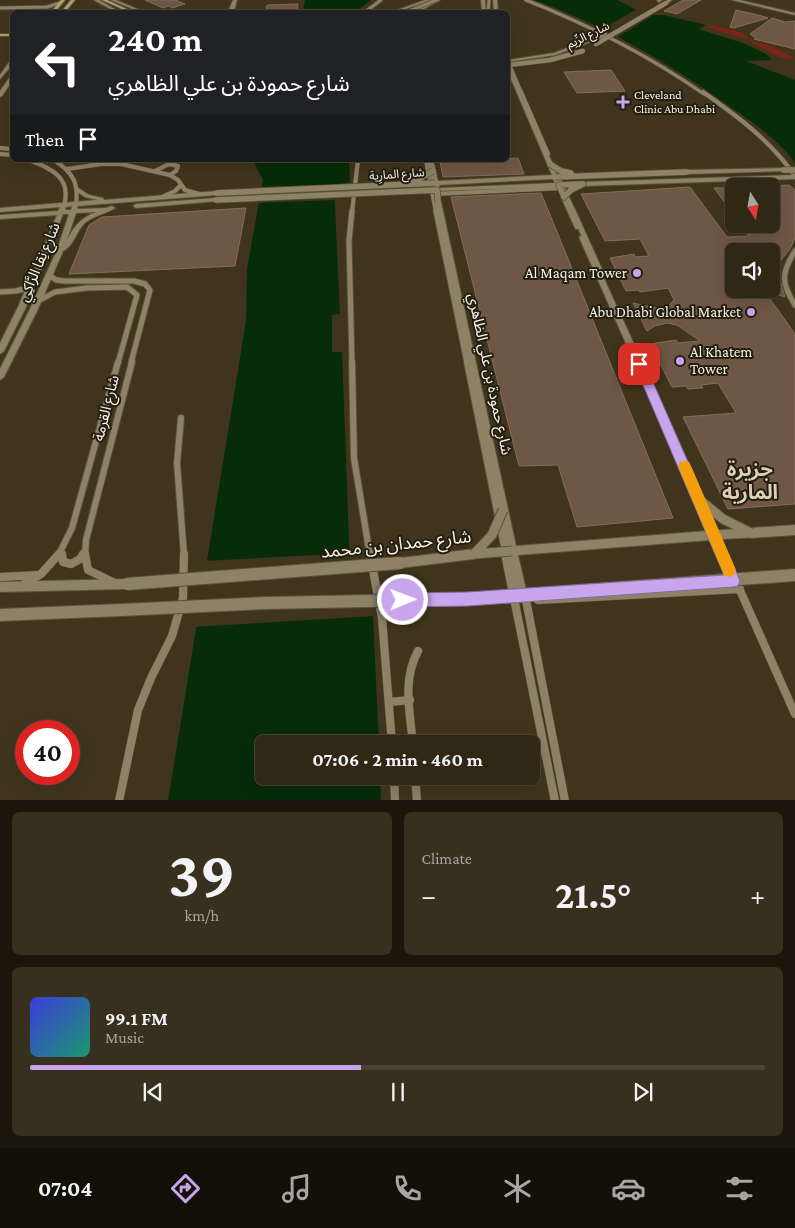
<!DOCTYPE html>
<meta charset="utf-8">
<style>
:root{--surface:#302815;--page:#38301e;--text:#f1f3f6;--muted:#a8a6a0;--line:#4b4434;--accent:#c9a5ee}
body{margin:0;font-family:"Crimson Pro","Noto Sans Arabic",serif;background:var(--page);color:var(--text);height:100vh;display:flex;flex-direction:column;font-size:19px;white-space:nowrap}
*{box-sizing:border-box;margin:0}
p{font-size:16px;color:var(--muted)}
.icon{flex:none;width:28px;height:28px;fill:none;stroke:currentColor;stroke-width:2;stroke-linecap:round;stroke-linejoin:round}
.map{position:relative;height:800px;overflow:hidden}
.panel{display:flex;flex-direction:column;gap:12px;padding:12px;background:#1a160c;flex:1}
.panel>*{flex:none}
.guide{position:absolute;left:10px;top:10px;width:500px;height:152px;border-radius:8px;box-shadow:0 5px 20px #0002,0 0 0 1px var(--line);background:#202124;color:#fff;overflow:hidden}
.needle{width:32px;rotate:169deg}
.fabs{position:absolute;left:725px;top:178px;display:grid;gap:10px}
.fabs a{display:grid;place-items:center;width:55px;height:55px;border-radius:8px;background:var(--surface);box-shadow:0 5px 20px #0002,0 0 0 1px var(--line);font-size:25px}
.speed{position:absolute;left:15px;top:720px;display:flex;gap:10px;font-size:25px;font-weight:700;text-align:center}
.speed>*{display:grid;place-content:center;width:65px;height:65px;border-radius:50%;background:var(--surface);box-shadow:0 5px 20px #0002,0 0 0 1px var(--line);line-height:1}
.speed .limit{border:8px solid #d22;background:#fff;color:#111}
.pin{position:absolute;display:grid;place-items:center;width:42px;height:42px;color:#fff;margin:-21px;border-radius:10px;box-shadow:0 2px 8px #0006}
.me{position:absolute;width:55px;margin:-28px;rotate:89deg;stroke-linejoin:round;filter:drop-shadow(0 0 4px #0008)}
.turn{display:flex;align-items:center;gap:18px;height:105px;padding:0 15px;font-size:22px}
.turn .icon{width:65px;height:65px;stroke-width:2.5}
.turn b{display:block;font-size:35px;line-height:42px}
.then{display:flex;align-items:center;height:48px;padding:0 15px;background:#0003;gap:10px;font-size:19px}
.big{font-size:38px;font-weight:700;line-height:1.1}
.panel .tile{flex:1;display:flex;flex-direction:column;justify-content:center;gap:8px;min-width:0;padding:0 18px;border-radius:8px;background:var(--page)}
.panel .dial{align-items:center;gap:0}
.dial b{font-size:65px;line-height:1}
.song{display:flex;align-items:center;gap:15px}
.cover{width:60px;height:60px;border-radius:8px;background:linear-gradient(135deg,hsl(240 70% 55%),hsl(160 70% 35%))}
.played{height:5px;border-radius:2px;background:linear-gradient(90deg,var(--accent) 45%,var(--line) 45%)}
.keys{display:flex;justify-content:space-around;direction:ltr}
.heat{display:flex;justify-content:space-between;align-items:center;font-size:28px;direction:ltr}
.panel .tiles{flex:1;display:grid;gap:12px;grid-template-columns:1fr 1fr}
.tile:last-child{grid-column:span 2}
.trip{position:absolute;left:255px;top:735px;width:285px;height:50px;border-radius:8px;background:var(--surface);box-shadow:0 5px 20px #0002,0 0 0 1px var(--line);font-weight:700;line-height:50px;text-align:center}
.tabs{display:flex;height:80px;justify-content:space-around;align-items:center;background:#131008;color:var(--muted)}
.tabs .icon{width:35px;height:35px}
.tabs .selected{color:var(--accent)}
.tabs b{font-size:22px;color:var(--text)}
.map>svg:first-child{display:block}
.green{fill:#7c2418}
.water{fill:#062c08}
.pier{fill:#40351c}
.building{fill:#6f5745;stroke:#866d5a}
.lines{fill:none;stroke-linecap:round;stroke-linejoin:round}
.street-far4-casing{stroke:#5a5139;stroke-width:4.5}
.street-far3-casing{stroke:#5a5139;stroke-width:5}
.street-far2-casing{stroke:#5a5139;stroke-width:7}
.street-far1-casing{stroke:#5a5139;stroke-width:8}
.street-casing{stroke:#5a5139;stroke-width:9}
.secondary-casing{stroke:#5a5139;stroke-width:2}
.primary-casing{stroke:#5a5139;stroke-width:2}
.street-far4{stroke:#8e8266;stroke-width:3}
.street-far3{stroke:#8e8266;stroke-width:4}
.street-far2{stroke:#8e8266;stroke-width:5}
.street-far1{stroke:#8e8266;stroke-width:6}
.street{stroke:#8e8266;stroke-width:8}
.secondary{fill:#8e8266;fill-rule:evenodd}
.primary{fill:#a6a86b;fill-rule:evenodd}
.street-bridge-casing{stroke:#5a5139;stroke-width:4.5;stroke-linecap:butt}
.secondary-bridge-far3-casing{stroke:#5a5139;stroke-width:5.5;stroke-linecap:butt}
.secondary-bridge-far2-casing{stroke:#5a5139;stroke-width:7;stroke-linecap:butt}
.secondary-bridge-far1-casing{stroke:#5a5139;stroke-width:11;stroke-linecap:butt}
.secondary-bridge-casing{stroke:#5a5139;stroke-width:14;stroke-linecap:butt}
.street-bridge{stroke:#8e8266;stroke-width:3}
.secondary-bridge-far3{stroke:#8e8266;stroke-width:4.5}
.secondary-bridge-far2{stroke:#8e8266;stroke-width:5.5}
.secondary-bridge-far1{stroke:#8e8266;stroke-width:9}
.secondary-bridge{stroke:#8e8266;stroke-width:12}
.route{fill:#c9a5ee;stroke:#836b9b}
.slow{fill:#f59e0b}
.poi-dot{fill:#c9a5ee;stroke:#221e12;stroke-width:2}
.labels{text-anchor:middle;stroke-width:4;stroke-linejoin:round;paint-order:stroke}
.far-street-label{font-size:12px;fill:#fbf4e5;stroke:#221e12}
.far-poi-label{font-size:12px;fill:#fbf4e5;stroke:#221e12;text-anchor:start}
.street-label{font-size:15px;fill:#fbf4e5;stroke:#221e12}
.poi-label{font-size:15px;fill:#fbf4e5;stroke:#221e12;text-anchor:end}
.near-street-label{font-size:18px;fill:#fbf4e5;stroke:#221e12}
.district-label{font-size:20px;font-weight:bold;fill:#ded2b3;stroke:#221e12}
</style>
<div class="map">
<svg width="795" height="801" viewBox="0 0 795 801">
<rect width="100%" height="100%" fill="#40351c"/>
<path class="green" d="M708,26H717L743,33L749,40L768,45L794,58L788,59L779,57L743,38L706,27Z"/>
<path class="water" d="M305,0H371L356,12H303Z
M534,0H617L647,15H664L706,25L698,29L743,43L766,54L772,60L746,61L795,80V163C780,141 756,125 735,110C672,65 607,26 534,0Z
M253,160H349L350,182L334,186L340,314L332,315V352H342L351,595H372L379,744H264V776H380L381,800L168,801L246,321L247,269L263,180Z"/>
<path class="pier" d="M639,8L655,14L616,38L600,30Z
M351,184L337,188V200L256,203L259,187Z
M352,553L354,593L374,594L375,616L193,627L204,561Z"/>
<path class="building" d="M145,0H175L185,4L172,8L169,6L163,8Z
M683,0H701L677,14L664,11Z
M298,4L297,12H266L267,5Z
M736,10L762,16L768,18L734,28L730,27Z
M772,18L785,22L795,21V49L754,39L756,38L750,34Z
M611,70L625,91L577,93L564,72Z
M518,158L524,174L443,177L440,162Z
M789,185L795,190V238L790,249L771,273V251H734V289H763L795,334V504L728,509L683,417L736,413L718,383L701,385L703,388L688,389L686,386L672,387L650,344L676,340L678,343L700,341L677,325L667,323L655,326L647,331L633,303L656,308L667,307L674,300L668,288L640,292L639,290L626,291L610,258L634,254L635,257L649,256L640,239L605,241L581,194L690,187L727,237L749,236L741,224H771V186Z
M714,188H734V215Z
M541,193L560,239L673,518L577,527L558,465L519,466L451,197Z
M246,208L235,266L69,274L89,225L102,217Z
M771,280H780L785,297L771,292Z"/>
<g class="lines">
<g class="street-far4-casing">
<path id="street-far4" d="M526,0C589,25 648,55 704,94
M0,8L47,7L60,3
M365,12L381,0
M488,12L489,0
M508,61L522,94"/>
</g>
<g class="street-far3-casing">
<path id="street-far3" d="M521,92L548,154
M703,92C737,116 771,141 795,176
M0,148L12,149
M0,154L12,155
M29,160C51,168 72,178 64,205
M54,160C72,172 79,182 76,204
M426,160L436,212
M67,169L101,164H121L170,175L178,180L185,190L199,194
M155,171L169,164L178,166L176,171L170,175
M560,181L574,212
M433,194L563,188
M162,197L175,191L181,185
M352,212L358,160"/>
</g>
<g class="street-far2-casing">
<path id="street-far2" d="M436,211L467,363
M573,211L601,273
M795,251C781,273 781,283 795,305
M49,275L56,280L65,281H134L145,284L150,290L131,363
M0,292L16,291L31,287
M38,301L55,292L87,288L127,287L137,295L118,363
M352,363L349,241L352,211"/>
</g>
<g class="street-far1-casing">
<path id="street-far1" d="M352,362L354,458L370,556
M467,362L506,556
M181,418L177,463L184,556
M58,556L72,528L118,362
M82,556L84,552
M85,556L86,540L132,362"/>
</g>
<g class="street-casing">
<path id="street" d="M62,554L63,562L71,564L80,559L83,554
M85,554L88,570L113,582
M370,554L382,618L392,744
M505,554L555,801
M0,577L38,575
M735,579L795,714
M24,584L41,574L59,554
M526,600L565,801
M538,600L740,589
M389,702L410,700
M413,744C410,713 402,680 418,651
M394,776L395,801
M415,776L417,801
M119,801L138,710L151,678L172,636L183,598L184,554"/>
</g>
<g class="secondary-casing">
<path id="secondary" d="M94,0H99L120,12H116Z
M111,0H116L144,12H140Z
M233,0H237L234,11L228,12Z
M425,0H431L397,12H392Z
M435,0H440L418,12H414Z
M481,0H485L486,12H482Z
M493,0H497L498,12H494Z
M658,0H662L659,2L657,1Z
M667,0H672L667,4H665Z
M732,0H739L795,13V15Z
M589,40L593,41L555,55L508,62V60L554,53Z
M10,61H12V65L0,79V75Z
M508,67L510,68L562,185L559,187L435,191L427,160H433L438,181L552,175L508,72ZM553,179L555,183L440,188L439,185Z
M10,77H12V81L2,96L0,97V91Z
M783,168L786,170L785,171L687,174L684,172L687,170Z
M795,175V179L583,186L580,184L583,182Z
M78,188L89,195L103,198L104,200L217,191L220,193L217,195L77,206L78,209L106,208L112,206L115,208C106,214 95,215 86,222C76,230 75,245 63,251L38,309L4,377L0,380V369L30,309L57,250L69,214H63L26,307L4,351L0,354V343L18,307L57,215L0,219V215L58,211L60,207L0,212V208L98,200L85,197L76,191V189ZM72,206L71,210H65L66,207ZM96,212C81,218 74,226 67,240L76,213Z
M564,195L567,197L581,228L580,229H576L575,228L561,197Z
M216,198L219,200L218,201L136,208L133,206L136,204Z
M438,200L441,202L516,546L707,531L683,473L579,237L582,235L585,237L693,473L738,581L737,585L733,586L729,585L711,540L518,555L527,594L525,598L521,599L517,598L435,202Z
M795,525V535L751,538L747,536L746,533L747,530L751,528Z
M474,549L478,551L479,554L478,557L474,559L400,568L396,567L395,563L396,559L400,558Z
M127,579L131,580L132,584L131,588L127,589L0,592V582Z
M121,604L125,606L127,610L125,614L121,616L0,621V609Z"/>
</g>
<g class="primary-casing">
<path id="primary" d="M61,0H65L55,12H51Z
M71,0H75L65,12H61Z
M102,0H107L133,12H129Z
M0,34H12V36H0Z"/>
</g>
<use href="#street-far4" class="street-far4"/>
<use href="#street-far3" class="street-far3"/>
<use href="#street-far2" class="street-far2"/>
<use href="#street-far1" class="street-far1"/>
<use href="#street" class="street"/>
<use href="#secondary" class="secondary"/>
<use href="#primary" class="primary"/>
<g class="street-bridge-casing">
<path id="street-bridge" d="M407,12L436,0"/>
</g>
<g class="secondary-bridge-far3-casing">
<path id="secondary-bridge-far3" d="M591,41L605,33
M596,44L666,3
M508,65L550,60L583,51"/>
</g>
<g class="secondary-bridge-far2-casing">
<path id="secondary-bridge-far2" d="M550,164L561,171L571,173
M783,170H795
M555,177L687,172
M413,182L433,171
M583,184L571,190L564,197L559,185Z
M217,193L435,183
M216,200L437,190L438,202"/>
</g>
<g class="secondary-bridge-far1-casing">
<path id="secondary-bridge-far1" d="M700,500L723,519L751,533
M714,535L750,533
M474,554L492,535L503,510
M474,554L512,551"/>
</g>
<g class="secondary-bridge-casing">
<path id="secondary-bridge" d="M127,584L400,563
M121,610L266,603L468,599L795,575"/>
</g>
<use href="#street-bridge" class="street-bridge"/>
<use href="#secondary-bridge-far3" class="secondary-bridge-far3"/>
<use href="#secondary-bridge-far2" class="secondary-bridge-far2"/>
<use href="#secondary-bridge-far1" class="secondary-bridge-far1"/>
<use href="#secondary-bridge" class="secondary-bridge"/>
</g>
<path class="route" d="M639,360L645,364L738,576L740,581L738,586L733,587L468,606L403,607L398,605L396,600L398,595L403,593L468,592L724,575L634,364Z"/>
<path class="slow" d="M685,461L689,462L691,466L736,570L734,575L729,577L724,575L722,570L678,466L680,462Z"/>
<g class="poi-dot">
<path d="M620.5 94.5h5v5h5v5h-5v5h-5v-5h-5v-5h5z"/>
<circle cx="637" cy="273" r="5"/>
<circle cx="751" cy="312" r="5"/>
<circle cx="680" cy="361" r="5"/>
</g>
<g class="labels">
<g class="far-street-label">
<text transform="translate(588 35) rotate(-26)" y="4">شارع الرِّيم</text>
<text transform="translate(397 174) rotate(-4)" y="4">شارع المارِية</text>
</g>
<g class="far-poi-label">
<text x="634" y="99">Cleveland<tspan x="634" dy="14">Clinic Abu Dhabi</tspan></text>
</g>
<g class="street-label">
<text transform="translate(39 262) rotate(-67)" y="5">شارع نِقا الرَّاكِي</text>
<text transform="translate(490 374) rotate(78)" y="5">شارع حمودة بن علي الظاهري</text>
<text transform="translate(106 408) rotate(-76)" y="5">شارع القرمة</text>
</g>
<g class="poi-label">
<text x="627" y="278">Al Maqam Tower</text>
<text x="741" y="317">Abu Dhabi Global Market</text>
<text x="690" y="357" text-anchor="start">Al Khatem<tspan x="690" dy="17">Tower</tspan></text>
</g>
<g class="near-street-label">
<text transform="translate(396 544) rotate(-6)" y="6">شارع حمدان بن محمد</text>
</g>
<g class="district-label">
<text x="750" y="476">جزيرة<tspan x="750" dy="23">المارية</tspan></text>
</g>
</g>
</svg>
<div class="fabs">
<a><svg class="needle" viewBox="-14 -14 28 28"><path d="M0-13l5 13h-10z" fill="#e53935"/><path d="M0 13l5-13h-10z" fill="#a8a6a0"/></svg></a>
<a><svg class="icon" aria-label="sound" viewBox="0 0 24 24"><path d="M4 9h4l5-4v14l-5-4H4zM17 9q2 3 0 6"/></svg></a>
</div>
<div class="speed"><div class="limit">40</div></div>
<div class="pin" style="left:639px;top:364px;background:#d93025"><svg class="icon" aria-label="arrive" viewBox="0 0 24 24"><path d="M6 21V4h12l-3 4 3 4H6"/></svg></div>
<svg class="me" style="left:403px;top:600px" viewBox="-20 -20 40 40"><circle r="17" fill="#c9a5ee" stroke="#fff" stroke-width="3"/><path d="M0-11L8 9 0 5-8 9z" fill="#fff"/></svg>
<div class="trip">07:06 · 2 min · 460 m</div>
<div class="guide">
<div class="turn"><svg class="icon" aria-label="left" viewBox="0 0 24 24"><path d="M17 20v-9H6M10 6l-5 5 5 5"/></svg><div><b>240 m</b>شارع حمودة بن علي الظاهري</div></div>
<div class="then">Then<svg class="icon" aria-label="arrive" viewBox="0 0 24 24"><path d="M6 21V4h12l-3 4 3 4H6"/></svg></div>
</div>
</div>
<section class="panel">
<div class="tiles">
<div class="tile dial"><b>39</b><p>km/h</p></div>
<div class="tile"><p>Climate</p>
<div class="heat"><a>−</a><b class="big">21.5°</b><a>+</a></div>
</div>
<div class="tile">
<div class="song"><i class="cover"></i><div><b>99.1 FM</b><p>Music</p></div></div>
<div class="played"></div>
<div class="keys"><svg class="icon" aria-label="previous" viewBox="0 0 24 24"><path d="M18 5L8 12l10 7zM5 5v14"/></svg><svg class="icon" aria-label="pause" viewBox="0 0 24 24"><path d="M8 5v14M16 5v14"/></svg><svg class="icon" aria-label="next" viewBox="0 0 24 24"><path d="M6 5l10 7-10 7zM19 5v14"/></svg></div>
</div>
</div>
</section>
<nav class="tabs">
<b>07:04</b>
<svg class="icon selected" aria-label="directions" viewBox="0 0 24 24"><path d="M12 3l9 9-9 9-9-9zM9 14v-3h6M13 9l2 2-2 2"/></svg>
<svg class="icon" aria-label="music" viewBox="0 0 24 24"><path d="M9 18V5l10-2v13"/><circle cx="6" cy="18" r="3"/><circle cx="16" cy="16" r="3"/></svg>
<svg class="icon" aria-label="phone" viewBox="0 0 24 24"><path d="M5 4h4l2 5-3 2q2 4 5 5l2-3 5 2v4C11 20 4 13 5 4z"/></svg>
<svg class="icon" aria-label="climate" viewBox="0 0 24 24"><path d="M12 3v18M4 7l16 10M4 17L20 7"/></svg>
<svg class="icon" aria-label="car" viewBox="0 0 24 24"><path d="M5 17H2v-5l4-1 3-4h7l3 4 3 1v5h-3M9 17h6M6 11h13"/><circle cx="7" cy="17" r="2"/><circle cx="17" cy="17" r="2"/></svg>
<svg class="icon" aria-label="filters" viewBox="0 0 24 24"><path d="M4 7h16M4 17h16"/><circle cx="9" cy="7" r="2"/><circle cx="15" cy="17" r="2"/></svg>
</nav>
